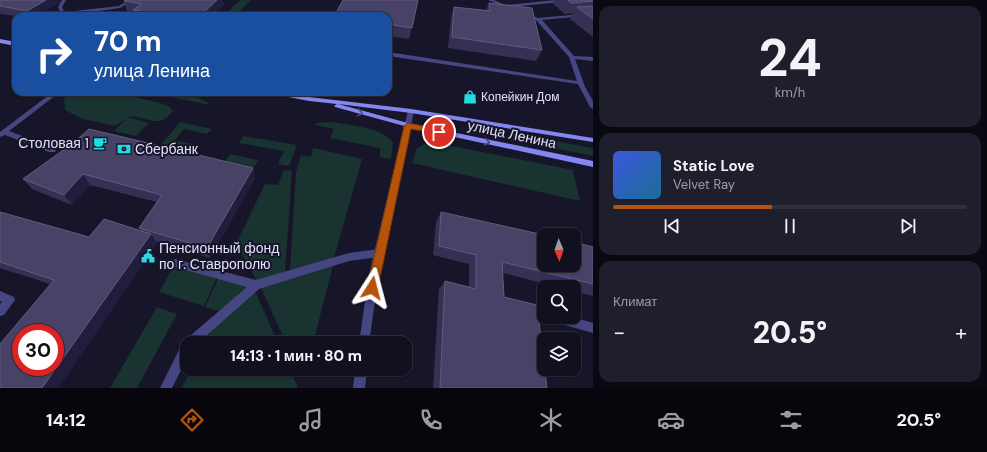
<!DOCTYPE html>
<html lang="ru">
<meta charset="utf-8">
<style>
:root{--surface:#11101f;--page:#1e1e2c;--text:#f1f3f6;--muted:#9c9da4;--line:#30303d;--accent:#b45309}
body{margin:0;font-family:"DM Sans",sans-serif;background:var(--page);color:var(--text);height:100vh;display:flex;flex-direction:column;font-size:15px;white-space:nowrap}
*{box-sizing:border-box;margin:0}
p{font-size:13px;color:var(--muted)}
.icon{flex:none;width:22px;height:22px;fill:none;stroke:currentColor;stroke-width:2;stroke-linecap:round;stroke-linejoin:round}
.map{position:relative;flex:1;overflow:hidden}
.side{display:flex;flex-direction:column;gap:6px;padding:6px;background:#090911;width:394px}
.side>*{flex:none}
.top-card{position:absolute;left:12px;top:12px;width:380px;height:84px;border-radius:12px;box-shadow:0 1px 3px #0004,0 0 0 1px var(--line);background:#1a4fa0;color:#fff;overflow:hidden}
.needle{width:26px;rotate:178deg}
.buttons{position:absolute;left:537px;top:228px;display:grid;gap:8px}
.buttons a{display:grid;place-items:center;width:44px;height:44px;border-radius:8px;background:var(--surface);box-shadow:0 1px 3px #0004,0 0 0 1px var(--line);font-size:20px}
.speed{position:absolute;left:12px;top:324px;display:flex;gap:8px;font-size:20px;font-weight:700;text-align:center}
.speed>*{display:grid;place-content:center;width:52px;height:52px;border-radius:50%;background:var(--surface);box-shadow:0 1px 3px #0004,0 0 0 1px var(--line);line-height:1}
.speed .limit{border:6px solid #d22;background:#fff;color:#111}
.pin{position:absolute;display:grid;place-items:center;width:34px;height:34px;color:#fff;margin:-17px;border:2px solid #fff;border-radius:50%;box-shadow:0 1px 4px #0007}
.me{position:absolute;width:44px;margin:-22px;rotate:9deg;stroke-linejoin:round;filter:drop-shadow(0 0 3px #0008)}
.turn{display:flex;align-items:center;gap:14px;height:84px;padding:0 16px;font-size:18px}
.turn .icon{width:52px;height:52px;stroke-width:2.5}
.turn b{display:block;font-size:28px;line-height:34px}
.big{font-size:30px;font-weight:800;line-height:1.1}
.side .tile{flex:1;display:flex;flex-direction:column;justify-content:center;gap:6px;min-width:0;padding:0 14px;border-radius:12px;background:var(--page)}
.side .dial{align-items:center;gap:0}
.dial b{font-size:52px;line-height:1}
.song{display:flex;align-items:center;gap:12px}
.cover{width:48px;height:48px;border-radius:6px;background:linear-gradient(135deg,hsl(230 70% 55%),hsl(200 70% 35%))}
.played{height:4px;border-radius:2px;background:linear-gradient(90deg,var(--accent) 45%,var(--line) 45%)}
.keys{display:flex;justify-content:space-around;direction:ltr}
.heat{display:flex;justify-content:space-between;align-items:center;font-size:22px;direction:ltr}
.trip{position:absolute;left:180px;top:336px;width:232px;height:40px;border-radius:12px;background:var(--surface);box-shadow:0 1px 3px #0004,0 0 0 1px var(--line);font-weight:800;line-height:40px;text-align:center}
.dock{display:flex;height:64px;justify-content:space-around;align-items:center;background:#07060c;color:var(--muted)}
.dock .icon{width:28px;height:28px}
.dock .active{color:var(--accent)}
.dock b{font-size:18px;color:var(--text)}
main{display:flex;flex:1;min-height:0}
.map>svg:first-child{display:block}
.green{fill:#183330}
.lines{fill:none;stroke-linecap:round;stroke-linejoin:round}
.service{fill:#464782;fill-rule:evenodd}
.minor{fill:#464782;fill-rule:evenodd}
.secondary{fill:#8487ef;fill-rule:evenodd}
.wall{fill:#363055}
.shaded-wall{fill:#221d3c}
.building{fill:#484366;stroke:#605c7e;fill-rule:evenodd}
.oneway{stroke:#484882}
.route{fill:#b45309;stroke:#753606}
.labels{text-anchor:middle;stroke-width:4;stroke-linejoin:round;paint-order:stroke}
.far-poi-label{font-size:12px;fill:#e2e1fb;stroke:#171529;text-anchor:start}
.street-label{font-size:14px;fill:#e2e1fb;stroke:#171529}
.poi-label{font-size:14px;fill:#e2e1fb;stroke:#171529;text-anchor:start}
</style>
<main>
<div class="map">
<svg width="593" height="388" viewBox="0 0 593 388">
<rect width="100%" height="100%" fill="#171529"/>
<path class="green" d="M240,0H251L235,16H223Z
M74,92H115L167,105L173,110C159,132 146,114 128,117L149,123L136,136L114,131L127,118L115,126L83,119L65,110L64,98Z
M145,92C173,92 186,89 211,105Z
M180,122L212,129L207,134L184,129L175,140L200,146L192,157L158,148Z
M333,122C352,126 381,126 393,143L391,159L380,157V148L330,138L334,129L315,125L317,123Z
M511,133L593,148V156L511,139L509,137Z
M243,136L297,145L289,166L278,164L284,151L239,143Z
M432,142L573,170L580,201L412,163L417,148L426,143Z
M313,148L362,159L334,258L290,271L296,172L301,155L311,157Z
M230,154L258,160L251,173L223,166Z
M284,170L292,171L285,272L257,281L236,244L265,184L278,185Z
M175,264L217,276L204,306L159,292Z
M333,266L313,343H286L261,288Z
M219,277L250,287L222,312L205,307Z
M255,291L278,343H203L209,330Z
M157,307L177,314L137,388H110Z
M191,369H290L298,388H182Z"/>
<g class="lines">
<path class="service" d="M62,0H66L62,7L65,14L74,11L119,6L128,0H133L120,8L62,16L58,7Z
M488,0H494L505,5L556,0H572L570,1L511,7L512,8L510,9Z
M525,13L538,18L593,13V15L542,20L574,56L593,57V61L575,59L585,87L593,101V109L590,107L578,84L388,56V52L577,81L569,57L536,20L523,15V14Z
M53,92H60L9,131L55,148L56,150L55,152H49L5,135L0,137V132Z
M379,249L382,250L384,253L382,256L379,257L349,261L259,289L198,343H187V358L172,388H160L183,342L247,287L175,267L172,266L170,263L172,260L175,259L256,280L349,253Z
M0,291L14,297L15,300L4,315L0,316V304L2,302L0,301Z
M558,317H573L593,323V333L558,323L557,319Z"/>
<path class="minor" d="M411,109L414,111L379,274L369,343H359L369,274L408,111Z
M355,369H367L365,388H353Z"/>
<path class="secondary" d="M0,39L16,42V46L0,43Z
M270,92H282L309,97L411,109L593,138V142L411,113L338,104L408,123L593,161V167L408,127L335,107L334,106L337,104L309,101L273,94Z"/>
</g>
<path class="wall" d="M0,0L59,3L36,16H16L0,14Z
M418,0L409,39L388,36V16Z
M555,0H593V37L570,19L573,13L565,14L553,4Z
M124,1L224,4L212,16H135L133,12L127,11Z
M489,3L542,50L536,61L448,48L451,17L454,7L486,10Z
M73,143L253,168L255,178L210,258L155,241L157,243L58,388H0L50,284L0,268V212L89,237L141,230L139,228L157,202L90,185L72,205L32,189L23,179Z
M441,212L593,247V296L574,291V287H557L503,273L504,297L547,388H433L439,289L445,281L469,287V264L433,255L436,222Z"/>
<path class="shaded-wall" d="M46,0H61L59,3L36,16H30L27,11Z
M217,0H223L224,4L212,16H200Z
M253,168L255,178L210,258L207,248Z
M83,174L90,185L72,205L64,195Z
M151,234L157,243L58,388H42Z"/>
<path class="building" d="M0,0H46L27,11L0,6Z
M126,0H217L200,16H171L133,10L142,4L124,1Z
M343,0H418L412,28L388,24V16H334Z
M568,0H593V1L571,3Z
M489,3L532,8L542,50L452,37L454,7L490,11Z
M593,6V19L577,7Z
M89,129L253,168L207,248L139,228L162,195L83,174L64,195L23,179L73,143Z
M0,212L89,237L104,219L151,234L42,388H0V344L54,280L0,262ZM21,333H55V367H21Z
M441,212L544,235V265H574V242L593,247V284L502,262L504,297L537,305L547,388H440L445,281L476,289V255L439,246Z"/>
<defs><path id="oneway-chevron" d="M-2-3.5L2.5 0L-2 3.5" fill="none" stroke-width="1.6" stroke-linecap="round" stroke-linejoin="round"/></defs>
<g class="oneway">
<use href="#oneway-chevron" transform="translate(360 113) rotate(15)"/>
<use href="#oneway-chevron" transform="translate(487 142) rotate(12)"/>
</g>
<path class="route" d="M408,123L439,129L443,132L439,134L411,129L378,288L376,292L372,293L368,292L367,288L404,126Z"/>
<defs>
<g id="shop-bare" transform="scale(1.08)"><path d="M-5-2.5h2.3a2.7 3.5 0 0 1 5.4 0H5L5.5 6h-11ZM-1.5-2.5h3a1.5 2.3 0 0 0-3 0Z" fill="#25dae3" stroke="#171529" stroke-width="2.5" paint-order="stroke"/></g>
<g id="cafe-bare" transform="scale(1.08)"><path d="M-5.5-4.5H6V0H3Q3 3.5 0 3.5H-2.5Q-5.5 3.5-5.5 0ZM3-3.2v2h1.7v-2ZM-6 4.5H4V6H-6Z" fill="#25dae3" stroke="#171529" stroke-width="2.5" paint-order="stroke"/></g>
<g id="bank-bare" transform="scale(1.08)"><path d="M-6-4H6V4H-6ZM0-2.3a2.3 2.3 0 1 0 0 4.6a2.3 2.3 0 1 0 0-4.6Z" fill="#25dae3" stroke="#171529" stroke-width="2.5" paint-order="stroke"/></g>
<g id="civic-bare" transform="scale(1.08)"><path d="M-.6-6.5H3V-4.5H.6V-3L4-1V1h2V6H-6V1h2V-1L-.6-3ZM-1.2 2.5V6h2.4V2.5Z" fill="#25dae3" stroke="#171529" stroke-width="2.5" paint-order="stroke"/></g>
</defs>
<g fill-rule="evenodd">
<use href="#shop-bare" x="470" y="97"/>
<use href="#cafe-bare" x="100" y="143"/>
<use href="#bank-bare" x="124" y="149"/>
<use href="#civic-bare" x="148" y="256"/>
</g>
<g class="labels">
<g class="far-poi-label">
<text x="481" y="101">Копейкин Дом</text>
</g>
<g class="street-label">
<text transform="translate(512 134) rotate(12)" y="5">улица Ленина</text>
</g>
<g class="poi-label">
<text x="89" y="148" text-anchor="end">Столовая 1</text>
<text x="135" y="154">Сбербанк</text>
<text x="159" y="253">Пенсионный фонд<tspan x="159" dy="16">по г. Ставрополю</tspan></text>
</g>
</g>
</svg>
<div class="buttons">
<a><svg class="needle" viewBox="-14 -14 28 28"><path d="M0-13l5 13h-10z" fill="#e53935"/><path d="M0 13l5-13h-10z" fill="#9c9da4"/></svg></a>
<a><svg class="icon" aria-label="search" viewBox="0 0 24 24"><circle cx="10" cy="10" r="6"/><path d="M15 15l6 6"/></svg></a>
<a><svg class="icon" aria-label="layers" viewBox="0 0 24 24"><path d="M12 4l9 5-9 5-9-5zM3 14l9 5 9-5"/></svg></a>
</div>
<div class="speed"><div class="limit">30</div></div>
<div class="pin" style="left:439px;top:132px;background:#d93025"><svg class="icon" aria-label="arrive" viewBox="0 0 24 24"><path d="M6 21V4h12l-3 4 3 4H6"/></svg></div>
<svg class="me" style="left:372px;top:288px" viewBox="-20 -20 40 40"><path d="M0-17L14 15 0 8-14 15z" fill="#b45309" stroke="#fff" stroke-width="4"/></svg>
<div class="trip">14:13 · 1 мин · 80 m</div>
<div class="top-card">
<div class="turn"><svg class="icon" aria-label="right" viewBox="0 0 24 24"><path d="M7 20v-9h11M14 6l5 5-5 5"/></svg><div><b>70 m</b>улица Ленина</div></div>
</div>
</div>
<section class="side">
<div class="tile dial"><b>24</b><p>km/h</p></div>
<div class="tile">
<div class="song"><i class="cover"></i><div><b>Static Love</b><p>Velvet Ray</p></div></div>
<div class="played"></div>
<div class="keys"><svg class="icon" aria-label="previous" viewBox="0 0 24 24"><path d="M18 5L8 12l10 7zM5 5v14"/></svg><svg class="icon" aria-label="pause" viewBox="0 0 24 24"><path d="M8 5v14M16 5v14"/></svg><svg class="icon" aria-label="next" viewBox="0 0 24 24"><path d="M6 5l10 7-10 7zM19 5v14"/></svg></div>
</div>
<div class="tile"><p>Климат</p>
<div class="heat"><a>−</a><b class="big">20.5°</b><a>+</a></div>
</div>
</section>
</main>
<nav class="dock">
<b>14:12</b>
<svg class="icon active" aria-label="directions" viewBox="0 0 24 24"><path d="M12 3l9 9-9 9-9-9zM9 14v-3h6M13 9l2 2-2 2"/></svg>
<svg class="icon" aria-label="music" viewBox="0 0 24 24"><path d="M9 18V5l10-2v13"/><circle cx="6" cy="18" r="3"/><circle cx="16" cy="16" r="3"/></svg>
<svg class="icon" aria-label="phone" viewBox="0 0 24 24"><path d="M5 4h4l2 5-3 2q2 4 5 5l2-3 5 2v4C11 20 4 13 5 4z"/></svg>
<svg class="icon" aria-label="climate" viewBox="0 0 24 24"><path d="M12 3v18M4 7l16 10M4 17L20 7"/></svg>
<svg class="icon" aria-label="car" viewBox="0 0 24 24"><path d="M5 17H2v-5l4-1 3-4h7l3 4 3 1v5h-3M9 17h6M6 11h13"/><circle cx="7" cy="17" r="2"/><circle cx="17" cy="17" r="2"/></svg>
<svg class="icon" aria-label="filters" viewBox="0 0 24 24"><path d="M4 7h16M4 17h16"/><circle cx="9" cy="7" r="2"/><circle cx="15" cy="17" r="2"/></svg>
<b>20.5°</b>
</nav>
